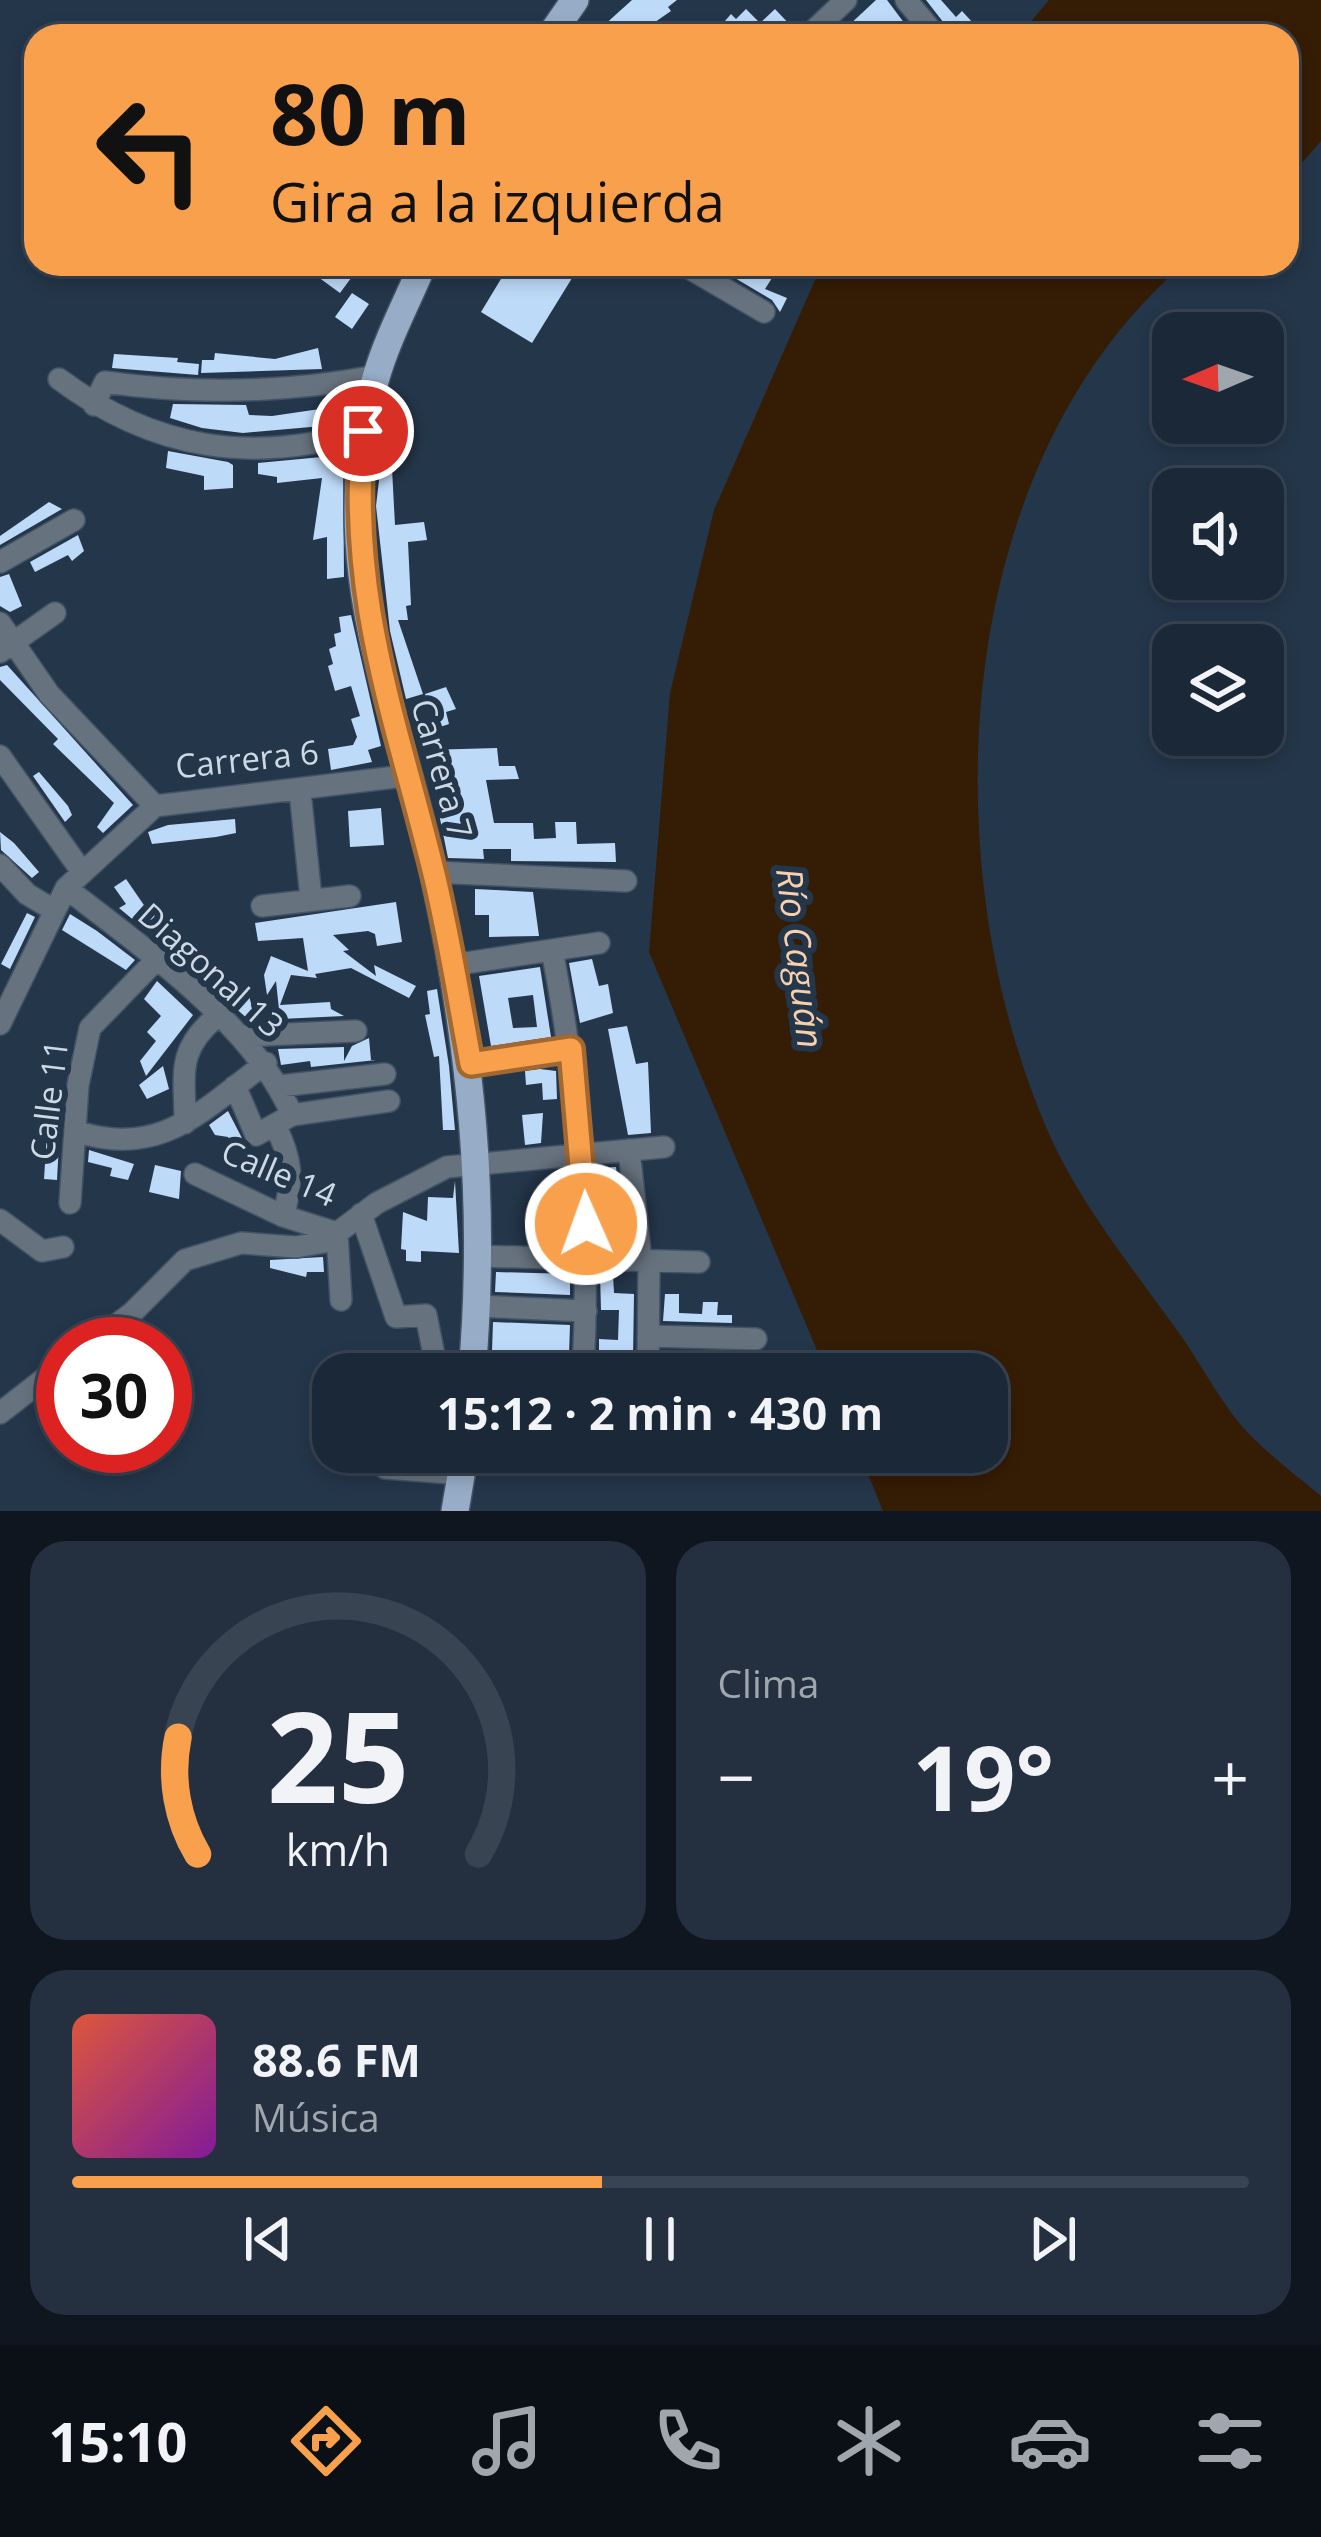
<!DOCTYPE html>
<html lang="es">
<meta charset="utf-8">
<style>
:root{--surface:#1b2838;--page:#243040;--text:#f1f3f6;--muted:#a0a6ae;--line:#394453;--accent:#f9a04c}
body{margin:0;font-family:"Open Sans",sans-serif;background:var(--page);color:var(--text);height:100vh;display:flex;flex-direction:column;font-size:45px;white-space:nowrap}
*{box-sizing:border-box;margin:0}
p{font-size:39px;color:var(--muted)}
.icon{flex:none;width:66px;height:66px;fill:none;stroke:currentColor;stroke-width:2;stroke-linecap:round;stroke-linejoin:round}
.map{position:relative;height:1511px;overflow:hidden}
.side{display:flex;flex-direction:column;gap:30px;padding:30px;background:#0f161f;flex:1}
.side>*{flex:none}
.guide{position:absolute;left:24px;top:24px;width:1275px;height:252px;border-radius:36px;box-shadow:0 6px 18px #0003,0 0 0 3px var(--line);background:#f9a04c;color:#111;overflow:hidden}
.needle{width:78px;rotate:268deg}
.controls{position:absolute;left:1152px;top:312px;display:grid;gap:24px}
.controls a{display:grid;place-items:center;width:132px;height:132px;border-radius:24px;background:var(--surface);box-shadow:0 6px 18px #0003,0 0 0 3px var(--line);font-size:60px}
.speed{position:absolute;left:36px;top:1317px;display:flex;gap:24px;font-size:60px;font-weight:700;text-align:center}
.speed>*{display:grid;place-content:center;width:156px;height:156px;border-radius:50%;background:var(--surface);box-shadow:0 6px 18px #0003,0 0 0 3px var(--line);line-height:1}
.speed .limit{border:18px solid #d22;background:#fff;color:#111}
.pin{position:absolute;display:grid;place-items:center;width:102px;height:102px;color:#fff;margin:-51px;border:6px solid #fff;border-radius:50%;box-shadow:0 3px 12px #0007}
.me{position:absolute;width:132px;margin:-66px;rotate:358deg;stroke-linejoin:round;filter:drop-shadow(0 0 9px #0008)}
.turn{display:flex;align-items:center;gap:42px;height:252px;padding:0 48px;font-size:54px}
.turn .icon{width:156px;height:156px;stroke-width:2.5}
.turn b{display:block;font-size:84px;line-height:102px}
.big{font-size:90px;font-weight:700;line-height:1.1}
.side .tile{flex:1;display:flex;flex-direction:column;justify-content:center;gap:18px;min-width:0;padding:0 42px;border-radius:36px;background:var(--page)}
.side .dial{align-items:center;gap:0}
.dial svg{height:312px;overflow:visible;fill:none;stroke:var(--line);stroke-width:7;stroke-linecap:round;text-anchor:middle}
.dial text{fill:var(--text);stroke:none}
.song{display:flex;align-items:center;gap:36px}
.cover{width:144px;height:144px;border-radius:18px;background:linear-gradient(135deg,hsl(10 70% 55%),hsl(290 70% 35%))}
.played{height:12px;border-radius:6px;background:linear-gradient(90deg,var(--accent) 45%,var(--line) 45%)}
.keys{display:flex;justify-content:space-around;direction:ltr}
.heat{display:flex;justify-content:space-between;align-items:center;font-size:66px;direction:ltr}
.side .tiles{flex:1;display:grid;gap:30px;grid-template-columns:1fr 1fr}
.tile:last-child{grid-column:span 2}
.trip{position:absolute;left:312px;top:1353px;width:696px;height:120px;border-radius:36px;background:var(--surface);box-shadow:0 6px 18px #0003,0 0 0 3px var(--line);font-weight:700;line-height:120px;text-align:center}
.tab-bar{display:flex;height:192px;justify-content:space-around;align-items:center;background:#0b1016;color:var(--muted)}
.tab-bar .icon{width:84px;height:84px}
.tab-bar .active{color:var(--accent)}
.tab-bar b{font-size:54px;color:var(--text)}
.map>svg:first-child{display:block}
.water{fill:#351c05}
.building{fill:#bedaf9;fill-rule:evenodd}
.lines{fill:none;stroke-linecap:round;stroke-linejoin:round}
.minor-casing{stroke:#435366;stroke-width:24}
.major-casing{stroke:#435366;stroke-width:30}
.minor{stroke:#66727e;stroke-width:21}
.major{stroke:#97adc7;stroke-width:27}
.route-casing{stroke:#a26831;stroke-width:30}
.route{stroke:#f9a04c;stroke-width:21}
.labels{text-anchor:middle;stroke-width:12;stroke-linejoin:round;paint-order:stroke}
.street-label{font-size:33px;fill:#ced9e6;stroke:#24364a}
.water-label{font-size:36px;font-style:italic;fill:#f9cfac;stroke:#24364a}
</style>
<div class="map">
<svg width="1321" height="1511" viewBox="0 0 1321 1511">
<rect width="100%" height="100%" fill="#24364a"/>
<path class="water" d="M1049,0H1321V141L1287,180V36H1019Z
M829,264H1184C951,464 931,858 1046,1127C1078,1203 1136,1272 1184,1340C1205,1371 1225,1410 1252,1437C1273,1458 1298,1477 1321,1496V1511H883L859,1452H987V1374H827L649,952L670,693L714,510L815,280Z"/>
<path class="building" d="M632,0H677L668,7L671,11L635,36H592Z
M876,0H887L914,36H854L847,27Z
M926,0H941L956,17L962,11L973,23L954,36Z
M746,9L760,23L775,9L794,29L787,36H712L731,14L736,19Z
M327,264H351L347,269L354,274L340,293L318,277Z
M510,264H567L577,270L532,343L481,312Z
M721,264H747L772,278L765,289L787,298L780,312L772,300L718,268Z
M352,293L369,304L352,329L335,317Z
M318,348L322,369L201,373L202,360H214L215,353L275,359Z
M114,354L178,358L177,362L199,364L198,375L112,368Z
M173,404L246,405L249,415L272,416L320,409L322,426L243,433L202,428L170,418Z
M402,419L401,447L391,450L395,525L424,522L427,540L408,542L411,605L406,606L408,620H398L423,694L406,699L390,631L376,506L386,421Z
M168,451L228,462L233,465V488L204,490V476L166,468Z
M343,455L344,577L327,579V537L313,540L322,478L277,483V477L258,474V463Z
M49,502L62,509L0,545V536Z
M78,535L84,551L72,561L68,555L35,572L30,562Z
M9,574L22,606L10,612L0,606V577Z
M351,615L381,746L368,750L372,762L331,770L328,749L353,745L357,737L351,719L360,716L351,686L335,691L328,666L333,664L329,649L336,646L334,634L341,632L339,617Z
M7,665L133,805L103,833L97,827L114,803L53,744L58,739L0,680V667Z
M446,687L456,709L446,712L449,724L437,728L425,694Z
M497,748L499,766H515L519,779L486,780L494,823H533L534,839L556,838L555,822H576L577,844L615,843L616,862L511,861V849H483L484,859L448,858L426,750Z
M39,772L68,806L72,815L65,822L33,776Z
M381,808L384,845L350,847L348,811Z
M235,819L236,833L216,837L152,844L148,832L168,825Z
M0,832L14,843L39,872L32,878L1,850Z
M126,879L148,911L161,906L178,931L163,935L166,947L119,908L126,904L114,887Z
M475,889L533,892L539,936L489,937V915H475Z
M396,902L402,942L377,946L375,934L368,931L333,935L349,950L343,951L376,976L374,965L416,986L409,998L351,968L315,974L317,978L291,975L280,1005L330,1002L331,1009L344,1016L280,1019L276,981L267,995L264,975L271,956L308,971L303,938L258,941L255,923Z
M27,913L35,917L10,969L1,964Z
M70,914L97,931L135,960L126,970L62,930Z
M191,944L201,954L192,964L235,1004L247,988L254,1015L250,1021L168,948Z
M592,959L599,986L608,984L613,1013L580,1023L569,963Z
M540,967L551,1037L491,1046L479,976ZM533,995L537,1027L513,1028L508,998Z
M157,981L193,1015L146,1076L140,1061L156,1041L147,1032L161,1016L144,999Z
M437,989L449,1066L455,1130H443L439,1056L434,1057L425,1015L430,1014L427,991Z
M627,1026L636,1064L648,1062L651,1133L628,1135L608,1029Z
M369,1038L371,1060H376L311,1067L310,1061L281,1065L278,1049L344,1047V1061L352,1046Z
M163,1066L169,1089L147,1099L139,1085Z
M540,1069L556,1071L557,1099L543,1100L542,1083L526,1085L525,1071Z
M52,1089L63,1090L51,1143H59L57,1180L44,1179L47,1133L40,1130L49,1116Z
M228,1111L246,1146L237,1151L228,1137L215,1135L209,1125Z
M543,1113L541,1143L525,1145L522,1115Z
M89,1150L134,1164L128,1180L110,1176L112,1168L88,1162Z
M155,1165L181,1171L179,1199L149,1192Z
M616,1167L619,1192H614L610,1224L622,1223L624,1245L600,1244L596,1168Z
M455,1181L459,1253L421,1251V1262L406,1261V1250L401,1249L403,1212L427,1221L428,1197L453,1198Z
M323,1257L324,1272H307L306,1277L270,1268V1260Z
M496,1272L570,1274V1295L495,1292Z
M600,1274L613,1275L614,1293L634,1294L633,1358L599,1356V1339L618,1340L619,1310H601Z
M665,1294H679V1313L702,1314L703,1302H718L717,1315H732V1323L663,1321Z
M493,1322L570,1325L569,1355L492,1351Z
M663,1351L730,1353V1365H663Z"/>
<g class="lines">
<g class="minor-casing">
<path id="minor" d="M906,0L936,36
M808,36L846,0
M682,264L764,312
M59,379C153,449 251,465 363,431
M94,405L105,382C197,395 284,393 376,376
M0,562L74,520
M0,623L49,694L155,806
M0,652L55,613
M0,756L80,869
M300,791L311,898
M0,865L27,894L52,909
M433,872L626,881
M66,888C142,947 255,1026 292,1115
M262,906L350,896
M552,950C579,1090 591,1227 583,1371
M452,965L599,943
M0,1024L66,888L155,806L404,776
M241,1036L356,1031
M471,1064L571,1049
M235,1086L256,1135L292,1115L389,1101
M280,1086L385,1074
M185,1123C185,1073 176,1051 216,1017
M275,1125C292,1159 294,1180 283,1216
M78,1132C162,1158 202,1110 266,1063
M629,1150L641,1260
M195,1174L283,1216L337,1233
M70,1203L78,1085L90,1028L157,959
M361,1214L396,1317L426,1315L436,1365L447,1371L473,1365L648,1374L649,1260
M0,1220L42,1251L63,1247
M337,1233L341,1300
M477,1256L699,1262
M476,1306L586,1311
M650,1336L756,1339
M91,1344L132,1313L185,1260L241,1243L296,1247L325,1242L377,1203L447,1167L664,1147
M0,1413L63,1364
M385,1468L463,1474"/>
</g>
<g class="major-casing">
<path id="major" d="M550,36L575,0
M423,264C407,302 386,341 375,381C325,567 397,704 435,879C471,1050 487,1198 472,1374
M455,1511L465,1452"/>
</g>
<use href="#minor" class="minor"/>
<use href="#major" class="major"/>
</g>
<g class="lines">
<g class="route-casing">
<path id="route" d="M363,431C348,600 395,715 434,874C449,936 459,1000 471,1064L571,1049L586,1224"/>
</g>
<use href="#route" class="route"/>
</g>
<g class="labels">
<g class="street-label">
<text transform="translate(247 759) rotate(-6)" y="12">Carrera 6</text>
<text transform="translate(442 769) rotate(74)" y="12">Carrera 7</text>
<text transform="translate(211 970) rotate(42)" y="12">Diagonal 13</text>
<text transform="translate(49 1100) rotate(-83)" y="12">Calle 11</text>
<text transform="translate(279 1173) rotate(23)" y="12">Calle 14</text>
</g>
<g class="water-label">
<text transform="translate(800 958) rotate(83)" y="13">Río Caguán</text>
</g>
</g>
</svg>
<div class="controls">
<a><svg class="needle" viewBox="-14 -14 28 28"><path d="M0-13l5 13h-10z" fill="#e53935"/><path d="M0 13l5-13h-10z" fill="#a0a6ae"/></svg></a>
<a><svg class="icon" aria-label="sound" viewBox="0 0 24 24"><path d="M4 9h4l5-4v14l-5-4H4zM17 9q2 3 0 6"/></svg></a>
<a><svg class="icon" aria-label="layers" viewBox="0 0 24 24"><path d="M12 4l9 5-9 5-9-5zM3 14l9 5 9-5"/></svg></a>
</div>
<div class="speed"><div class="limit">30</div></div>
<div class="pin" style="left:363px;top:431px;background:#d93025"><svg class="icon" aria-label="arrive" viewBox="0 0 24 24"><path d="M6 21V4h12l-3 4 3 4H6"/></svg></div>
<svg class="me" style="left:586px;top:1224px" viewBox="-20 -20 40 40"><circle r="17" fill="#f9a04c" stroke="#fff" stroke-width="3"/><path d="M0-11L8 9 0 5-8 9z" fill="#fff"/></svg>
<div class="trip">15:12 · 2 min · 430 m</div>
<div class="guide">
<div class="turn"><svg class="icon" aria-label="left" viewBox="0 0 24 24"><path d="M17 20v-9H6M10 6l-5 5 5 5"/></svg><div><b>80 m</b>Gira a la izquierda</div></div>
</div>
</div>
<section class="side">
<div class="tiles">
<div class="tile dial"><svg viewBox="0 0 100 80">
<path d="M14 69A42 42 0 1 1 86 69"/>
<path d="M14 69A42 42 0 0 1 9 39" stroke="#f9a04c"/>
<text x="50" y="56" font-size="32" font-weight="700">25</text>
<text x="50" y="72" font-size="11">km/h</text>
</svg></div>
<div class="tile"><p>Clima</p>
<div class="heat"><a>−</a><b class="big">19°</b><a>+</a></div>
</div>
<div class="tile">
<div class="song"><i class="cover"></i><div><b>88.6 FM</b><p>Música</p></div></div>
<div class="played"></div>
<div class="keys"><svg class="icon" aria-label="previous" viewBox="0 0 24 24"><path d="M18 5L8 12l10 7zM5 5v14"/></svg><svg class="icon" aria-label="pause" viewBox="0 0 24 24"><path d="M8 5v14M16 5v14"/></svg><svg class="icon" aria-label="next" viewBox="0 0 24 24"><path d="M6 5l10 7-10 7zM19 5v14"/></svg></div>
</div>
</div>
</section>
<nav class="tab-bar">
<b>15:10</b>
<svg class="icon active" aria-label="directions" viewBox="0 0 24 24"><path d="M12 3l9 9-9 9-9-9zM9 14v-3h6M13 9l2 2-2 2"/></svg>
<svg class="icon" aria-label="music" viewBox="0 0 24 24"><path d="M9 18V5l10-2v13"/><circle cx="6" cy="18" r="3"/><circle cx="16" cy="16" r="3"/></svg>
<svg class="icon" aria-label="phone" viewBox="0 0 24 24"><path d="M5 4h4l2 5-3 2q2 4 5 5l2-3 5 2v4C11 20 4 13 5 4z"/></svg>
<svg class="icon" aria-label="climate" viewBox="0 0 24 24"><path d="M12 3v18M4 7l16 10M4 17L20 7"/></svg>
<svg class="icon" aria-label="car" viewBox="0 0 24 24"><path d="M5 17H2v-5l4-1 3-4h7l3 4 3 1v5h-3M9 17h6M6 11h13"/><circle cx="7" cy="17" r="2"/><circle cx="17" cy="17" r="2"/></svg>
<svg class="icon" aria-label="filters" viewBox="0 0 24 24"><path d="M4 7h16M4 17h16"/><circle cx="9" cy="7" r="2"/><circle cx="15" cy="17" r="2"/></svg>
</nav>
